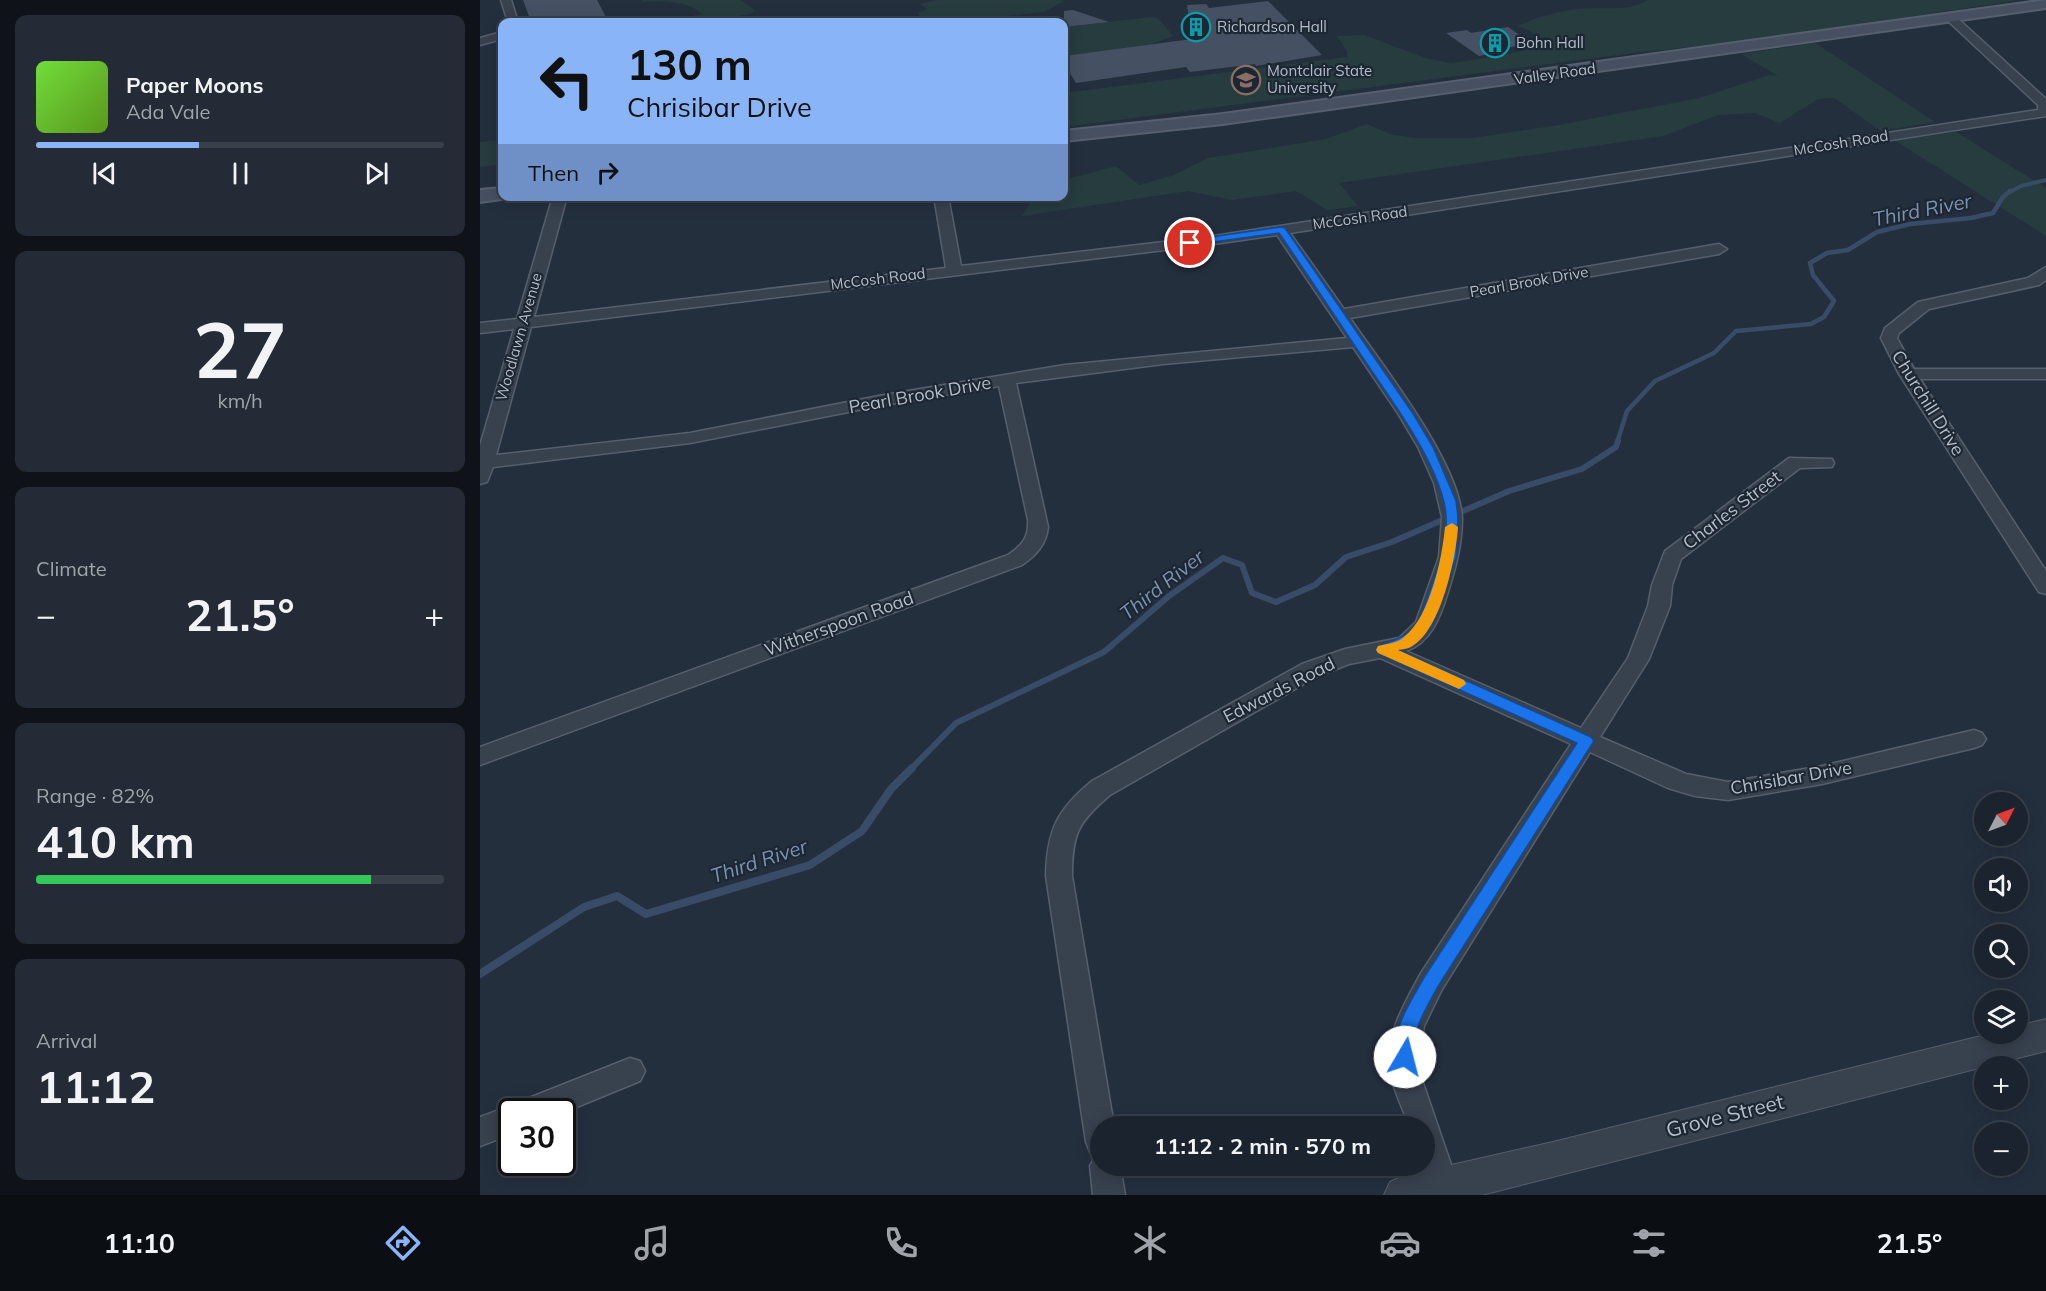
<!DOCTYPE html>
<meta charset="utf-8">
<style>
:root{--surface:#1b232e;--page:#242b36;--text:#f1f3f6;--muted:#a0a4aa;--line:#39404a;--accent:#8ab4f8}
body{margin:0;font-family:Mulish,sans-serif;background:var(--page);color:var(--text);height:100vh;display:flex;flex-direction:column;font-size:22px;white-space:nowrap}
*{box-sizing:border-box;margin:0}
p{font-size:20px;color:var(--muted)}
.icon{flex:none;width:33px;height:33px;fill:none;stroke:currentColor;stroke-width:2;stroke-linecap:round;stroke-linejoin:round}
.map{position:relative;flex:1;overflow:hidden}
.sheet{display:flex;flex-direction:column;gap:15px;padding:15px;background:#0f1319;width:480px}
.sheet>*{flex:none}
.hud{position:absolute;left:18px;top:18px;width:570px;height:183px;border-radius:12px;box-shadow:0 3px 15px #0003,0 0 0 2px var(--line);background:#8ab4f8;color:#111;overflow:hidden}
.needle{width:39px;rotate:48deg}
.tools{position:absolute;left:1494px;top:792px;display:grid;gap:12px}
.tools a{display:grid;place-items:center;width:54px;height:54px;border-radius:50%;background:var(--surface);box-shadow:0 3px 15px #0003,0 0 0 2px var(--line);font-size:30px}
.speed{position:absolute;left:18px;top:1098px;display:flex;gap:12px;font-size:30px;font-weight:700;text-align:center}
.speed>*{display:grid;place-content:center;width:78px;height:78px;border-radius:50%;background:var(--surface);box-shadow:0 3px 15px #0003,0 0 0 2px var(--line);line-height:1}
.speed .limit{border:3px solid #111;border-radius:9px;background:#fff;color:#111}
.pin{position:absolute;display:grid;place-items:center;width:51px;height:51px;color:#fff;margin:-26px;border:3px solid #fff;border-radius:50%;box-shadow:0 2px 6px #0007}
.me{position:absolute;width:66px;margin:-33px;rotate:8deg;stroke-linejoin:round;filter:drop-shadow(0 0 4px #0008)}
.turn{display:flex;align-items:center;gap:21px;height:126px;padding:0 30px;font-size:27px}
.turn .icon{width:78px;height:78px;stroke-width:2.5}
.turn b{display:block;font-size:42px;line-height:51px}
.then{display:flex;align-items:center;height:57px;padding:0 30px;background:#0003;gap:12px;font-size:22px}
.big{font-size:45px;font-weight:700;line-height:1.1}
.sheet .card{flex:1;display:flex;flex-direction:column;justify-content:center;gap:9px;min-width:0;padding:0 21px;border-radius:12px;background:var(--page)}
.sheet .dial{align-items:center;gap:0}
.dial b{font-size:78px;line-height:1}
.song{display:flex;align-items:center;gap:18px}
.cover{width:72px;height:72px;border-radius:9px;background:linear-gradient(135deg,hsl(100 70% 55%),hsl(90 70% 35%))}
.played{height:6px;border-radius:3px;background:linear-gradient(90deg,var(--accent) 40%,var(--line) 40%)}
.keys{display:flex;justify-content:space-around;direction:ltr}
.heat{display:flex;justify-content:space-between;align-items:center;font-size:33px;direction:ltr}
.charge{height:9px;border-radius:4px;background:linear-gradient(90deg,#34c759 82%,var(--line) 0)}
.trip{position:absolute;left:610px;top:1116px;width:345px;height:60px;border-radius:30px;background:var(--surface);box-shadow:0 3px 15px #0003,0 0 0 2px var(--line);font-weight:700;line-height:60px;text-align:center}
.menu{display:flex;height:96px;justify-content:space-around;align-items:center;background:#0b0e12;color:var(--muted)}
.menu .icon{width:42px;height:42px}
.menu .on{color:var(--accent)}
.menu b{font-size:27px;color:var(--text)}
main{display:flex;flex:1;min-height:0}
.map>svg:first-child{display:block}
.green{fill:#263c3f}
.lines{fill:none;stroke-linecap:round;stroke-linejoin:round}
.stream-far3{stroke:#394c67;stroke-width:4}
.stream-far2{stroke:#394c67;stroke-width:4.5}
.stream-far1{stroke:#394c67;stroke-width:6}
.stream{stroke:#394c67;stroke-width:8}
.building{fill:#455162}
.minor-casing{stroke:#565f6c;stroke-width:3}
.tertiary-casing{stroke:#565f6c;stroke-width:2}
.secondary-casing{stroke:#565f6c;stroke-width:4}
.minor{fill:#38414e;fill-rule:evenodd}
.tertiary{fill:#38414e;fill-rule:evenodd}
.secondary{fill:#465061;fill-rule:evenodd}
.route{fill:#1a73e8;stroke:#114b97;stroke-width:1.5}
.slow{fill:#f59e0b}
.labels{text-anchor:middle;stroke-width:4.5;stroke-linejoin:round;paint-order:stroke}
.far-poi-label{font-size:15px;fill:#b4bcc9;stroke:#1d2633;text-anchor:start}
.far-street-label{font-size:15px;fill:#b4bcc9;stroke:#1d2633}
.street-label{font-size:18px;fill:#b4bcc9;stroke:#1d2633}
.water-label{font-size:20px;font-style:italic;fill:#7c92b1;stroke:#1d2633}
.near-street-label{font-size:21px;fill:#b4bcc9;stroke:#1d2633}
</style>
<main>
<section class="sheet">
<div class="card">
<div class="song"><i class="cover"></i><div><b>Paper Moons</b><p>Ada Vale</p></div></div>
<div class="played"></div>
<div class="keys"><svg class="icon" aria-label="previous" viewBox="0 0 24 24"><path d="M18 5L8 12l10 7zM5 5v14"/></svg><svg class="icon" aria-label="pause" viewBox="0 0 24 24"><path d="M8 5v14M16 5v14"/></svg><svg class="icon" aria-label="next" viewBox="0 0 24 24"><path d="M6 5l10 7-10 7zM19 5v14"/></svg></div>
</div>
<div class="card dial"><b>27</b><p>km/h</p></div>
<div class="card"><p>Climate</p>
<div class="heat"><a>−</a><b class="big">21.5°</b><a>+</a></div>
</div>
<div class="card"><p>Range · 82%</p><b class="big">410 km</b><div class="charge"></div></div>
<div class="card"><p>Arrival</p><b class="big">11:12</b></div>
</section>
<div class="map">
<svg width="1566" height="1195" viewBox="0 0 1566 1195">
<rect width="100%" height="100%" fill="#242f3e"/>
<path class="green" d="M162,0H260L275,10L271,14L223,22H188L222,14C209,0 179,1 161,2Z
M457,0H579L584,1L564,12L468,22L442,21L438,13L447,9L440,4Z
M1168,0H1540L1267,41L1162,52L584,127V93L867,57V51L857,36L884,35L945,58L971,63L1013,57L1063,46L1059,36L1038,26C1056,17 1078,11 1098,9C1123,6 1146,13 1168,0Z
M671,17L678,18L693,36L667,46L584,56L589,52L584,50V27Z
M1335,43L1455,122L1401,131L1354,98L1338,99L1300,123L1275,113L1238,115L1183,136L859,183L878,206L847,210L816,191L752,200L708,191L542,216L554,197L584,196V180L636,166L659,185L694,175L728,158L846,139L887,124L910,134L934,138H992L1079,125L1219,98L1290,75L1298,76L1261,54Z
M1476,132L1566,188V236L1414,140Z
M22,140V164L0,167V142Z"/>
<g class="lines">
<path class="stream-far3" d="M1528,193L1541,186L1566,180"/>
<path class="stream-far2" d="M1137,443L1147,411L1175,381L1234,353L1256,331L1331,324L1344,317L1354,301L1333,275L1330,263L1347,253L1368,250L1397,232L1430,224L1491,218L1513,213L1523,197L1530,191"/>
<path class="stream-far1" d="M430,770L476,723L624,652L689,596L743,558L762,565L772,593L796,602L835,585L866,557L912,542L1029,491L1102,469L1136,447L1138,441"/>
<path class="stream" d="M0,974L104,907L137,896L166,914L330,865L382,831L411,789L432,768"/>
</g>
<path class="building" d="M43,0H117L127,19H122L124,22H51Z
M788,1L842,55L776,66L775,64L710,72L706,67L596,83L584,64V56L712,39L707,5L726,4L729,8Z
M593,10L629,22L584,27V11Z
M1028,27L1051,43L1018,50L1021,52L999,56L966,33L987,30L991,33Z"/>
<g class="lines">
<g class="minor-casing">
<path id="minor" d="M21,0H31L38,22H28Z
M1471,15L1475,16L1566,99V116L810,233L864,309L1239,244L1247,249L1239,254L870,318C902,365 981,464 982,519C982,546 975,570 967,595C960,618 950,643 926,651L1101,728L1148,658L1168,606L1172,585L1185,551L1309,458L1352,459L1354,463L1352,467L1320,468L1201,559L1192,585L1190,606L1169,659L1120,737L1206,774L1248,782L1342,766L1494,730L1502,733L1506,739L1502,745L1494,748L1342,784L1248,800L1215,796L1188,788L1110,752L961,991L944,1026L938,1062L942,1080L978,1185L973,1195H951L941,1166H945V1126H929C923,1109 914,1091 910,1073C903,1038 925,1003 941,973L1091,744L900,658L869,664L838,676L630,795C598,822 592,834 592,876L634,1126H621V1166H640L645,1195H613L610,1166L616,1155L610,1152L606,1142L566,876C567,830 577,810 612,781L822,664L865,649L919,638L936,622L959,557L962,517L954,483L938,447L919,415L873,347L683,364L536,383L568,527C566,545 556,555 542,565L0,765V747L528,555C542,545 549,538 548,520L519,386L404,405L210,443L13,467L7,482L0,484V446L34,329L0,333V323L37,319L73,196H87L54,317L466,268L454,196H468L481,266L734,236L1558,110V105L1467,20V16ZM797,235L867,338L585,365L404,395L210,433L16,455L51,327L734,244Z
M22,32V39L0,45V38Z
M1566,267V280L1559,285L1449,309L1419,333L1417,338L1434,369H1566V379H1440L1566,571V594L1559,592L1419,374L1401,338L1405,328L1438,302L1548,278Z
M150,1058L160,1061L165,1071L160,1081L82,1113L32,1112V1134L0,1146V1117L32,1105L37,1107L39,1102Z"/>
</g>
<g class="tertiary-casing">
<path id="tertiary" d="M1566,1019V1051L1002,1195H904L910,1182L923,1176L1073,1142L1509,1034H1538V1026Z"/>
</g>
<g class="secondary-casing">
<path id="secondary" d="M1566,0V8L743,124L584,141V131L743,114Z
M22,188V196H30L29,198L0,202V190Z"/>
</g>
<use href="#minor" class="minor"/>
<use href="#tertiary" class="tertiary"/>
<use href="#secondary" class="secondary"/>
</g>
<path class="route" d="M801,227L805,228L934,415L953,447L976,501L978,517L976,557L952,625L932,646L918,650L1111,737L1114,741L957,988C948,1005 938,1021 934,1040C933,1048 935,1055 931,1063L925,1066L918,1063C906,1036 932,1000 945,976L1097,743L898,653L896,650L898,646C936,635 937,627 950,591C960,563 971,531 964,502C953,457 917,408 891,370C860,324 830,278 799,233L710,245L705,243L710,240Z"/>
<path class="slow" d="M972,523L978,527C976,558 961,631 931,647C927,649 922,649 918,650L984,680L986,684L979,689L898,653L896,650L898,646C906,644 918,643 924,637C950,617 962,559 965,527Z"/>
<defs>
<g id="building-ring" transform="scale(1.5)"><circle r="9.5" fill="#1d2633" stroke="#0f9aa8" stroke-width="1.5"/><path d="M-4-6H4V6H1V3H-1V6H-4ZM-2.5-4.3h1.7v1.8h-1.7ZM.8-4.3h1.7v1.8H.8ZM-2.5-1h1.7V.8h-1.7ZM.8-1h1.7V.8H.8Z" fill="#0f9aa8"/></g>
<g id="university-ring" transform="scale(1.5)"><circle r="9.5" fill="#1d2633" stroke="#8d6e63" stroke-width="1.5"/><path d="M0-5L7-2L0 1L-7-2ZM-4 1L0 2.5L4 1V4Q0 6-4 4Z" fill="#8d6e63"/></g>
</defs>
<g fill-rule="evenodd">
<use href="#building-ring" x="716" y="27"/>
<use href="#building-ring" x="1015" y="43"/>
<use href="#university-ring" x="766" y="80"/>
</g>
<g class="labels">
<g class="far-poi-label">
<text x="737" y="32">Richardson Hall</text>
<text x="1036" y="48">Bohn Hall</text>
<text x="787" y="76">Montclair State<tspan x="787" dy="17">University</tspan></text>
</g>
<g class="far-street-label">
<text transform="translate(1075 74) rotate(-8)" y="5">Valley Road</text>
<text transform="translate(1361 143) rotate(-9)" y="5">McCosh Road</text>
<text transform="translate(880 218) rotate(-8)" y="5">McCosh Road</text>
<text transform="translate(398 279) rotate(-7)" y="5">McCosh Road</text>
<text transform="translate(1049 282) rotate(-10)" y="5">Pearl Brook Drive</text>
<text transform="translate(39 337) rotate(-74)" y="5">Woodlawn Avenue</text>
</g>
<g class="street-label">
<text transform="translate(440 395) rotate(-10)" y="6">Pearl Brook Drive</text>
<text transform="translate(1448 403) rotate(58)" y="6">Churchill Drive</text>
<text transform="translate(1252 510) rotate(-37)" y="6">Charles Street</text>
<text transform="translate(359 624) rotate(-20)" y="6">Witherspoon Road</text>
<text transform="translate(799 690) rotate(-27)" y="6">Edwards Road</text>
<text transform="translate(1311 778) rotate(-10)" y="6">Chrisibar Drive</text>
</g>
<g class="water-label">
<text transform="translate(1442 210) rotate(-11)" y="7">Third River</text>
<text transform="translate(682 585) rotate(-38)" y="7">Third River</text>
<text transform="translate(279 861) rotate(-18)" y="7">Third River</text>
</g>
<g class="near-street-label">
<text transform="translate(1245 1116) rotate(-14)" y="7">Grove Street</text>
</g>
</g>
</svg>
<div class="tools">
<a><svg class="needle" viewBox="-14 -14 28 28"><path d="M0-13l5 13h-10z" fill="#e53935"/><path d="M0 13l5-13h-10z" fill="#a0a4aa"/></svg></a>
<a><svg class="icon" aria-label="sound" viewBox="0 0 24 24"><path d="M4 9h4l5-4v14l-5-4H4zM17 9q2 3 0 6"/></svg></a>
<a><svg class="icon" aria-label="search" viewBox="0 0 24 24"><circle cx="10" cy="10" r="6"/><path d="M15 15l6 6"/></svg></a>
<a><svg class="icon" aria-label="layers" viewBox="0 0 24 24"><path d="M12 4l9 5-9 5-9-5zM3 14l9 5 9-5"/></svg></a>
<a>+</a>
<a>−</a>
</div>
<div class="speed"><div class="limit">30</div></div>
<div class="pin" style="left:710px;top:243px;background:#d93025"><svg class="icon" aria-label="arrive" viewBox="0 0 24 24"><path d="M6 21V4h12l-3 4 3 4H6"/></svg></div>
<svg class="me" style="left:925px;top:1057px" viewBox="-20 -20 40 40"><circle r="19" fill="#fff"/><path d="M0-13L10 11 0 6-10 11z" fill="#1a73e8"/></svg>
<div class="trip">11:12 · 2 min · 570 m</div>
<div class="hud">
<div class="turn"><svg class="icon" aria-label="left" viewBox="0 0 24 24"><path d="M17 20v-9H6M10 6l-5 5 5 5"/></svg><div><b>130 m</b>Chrisibar Drive</div></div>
<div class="then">Then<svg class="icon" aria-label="right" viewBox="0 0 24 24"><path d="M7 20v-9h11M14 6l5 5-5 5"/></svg></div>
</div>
</div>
</main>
<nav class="menu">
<b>11:10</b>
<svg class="icon on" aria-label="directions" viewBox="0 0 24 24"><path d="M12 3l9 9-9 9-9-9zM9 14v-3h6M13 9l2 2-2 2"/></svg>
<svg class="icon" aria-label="music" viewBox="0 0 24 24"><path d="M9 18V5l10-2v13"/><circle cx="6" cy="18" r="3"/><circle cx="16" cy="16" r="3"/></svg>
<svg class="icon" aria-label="phone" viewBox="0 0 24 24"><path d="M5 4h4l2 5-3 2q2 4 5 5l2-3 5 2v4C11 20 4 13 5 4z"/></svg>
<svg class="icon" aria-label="climate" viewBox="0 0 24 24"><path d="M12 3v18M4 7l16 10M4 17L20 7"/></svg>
<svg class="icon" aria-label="car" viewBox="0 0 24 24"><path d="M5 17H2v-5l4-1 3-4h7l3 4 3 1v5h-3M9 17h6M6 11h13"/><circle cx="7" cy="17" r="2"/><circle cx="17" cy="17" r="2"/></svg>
<svg class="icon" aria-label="filters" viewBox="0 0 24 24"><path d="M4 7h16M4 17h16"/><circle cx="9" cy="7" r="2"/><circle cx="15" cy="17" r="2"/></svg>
<b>21.5°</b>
</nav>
